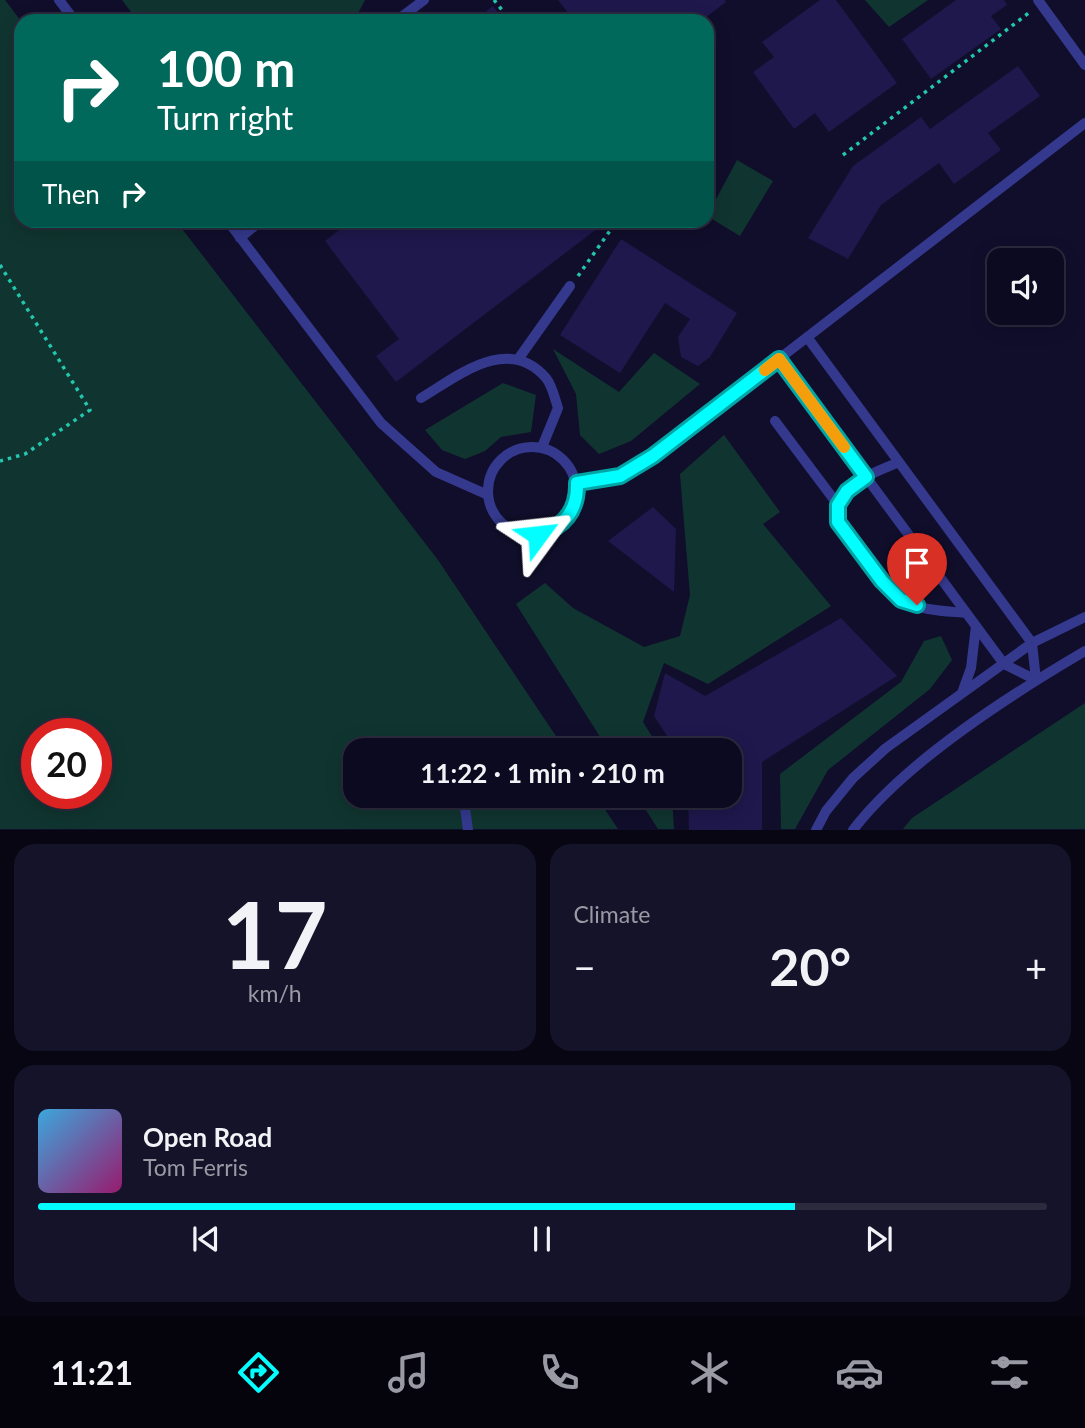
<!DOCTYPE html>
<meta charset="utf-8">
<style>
:root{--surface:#0c0a20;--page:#151329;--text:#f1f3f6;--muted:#9a9aa5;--line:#2c2b3e;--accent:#03feff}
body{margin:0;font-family:Lato,sans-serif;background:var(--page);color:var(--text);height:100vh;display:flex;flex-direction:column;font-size:26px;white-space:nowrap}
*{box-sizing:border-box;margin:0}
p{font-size:23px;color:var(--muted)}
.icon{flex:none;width:38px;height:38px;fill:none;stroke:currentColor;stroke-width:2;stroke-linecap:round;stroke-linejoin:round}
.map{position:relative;height:830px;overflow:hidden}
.drawer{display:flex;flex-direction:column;gap:14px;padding:14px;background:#070612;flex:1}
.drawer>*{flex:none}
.top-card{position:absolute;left:14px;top:14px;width:700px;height:214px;border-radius:21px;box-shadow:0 4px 18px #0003,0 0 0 2px var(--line);background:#00695c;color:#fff;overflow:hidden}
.tools{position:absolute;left:987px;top:248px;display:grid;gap:14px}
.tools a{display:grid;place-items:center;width:77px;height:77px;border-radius:14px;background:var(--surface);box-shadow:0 4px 18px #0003,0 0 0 2px var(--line);font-size:35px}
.speed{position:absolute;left:21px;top:718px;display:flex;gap:14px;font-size:35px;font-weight:700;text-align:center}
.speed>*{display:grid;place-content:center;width:91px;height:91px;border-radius:50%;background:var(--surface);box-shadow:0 4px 18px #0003,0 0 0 2px var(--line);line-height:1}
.speed .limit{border:10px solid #d22;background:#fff;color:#111}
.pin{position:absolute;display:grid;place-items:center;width:60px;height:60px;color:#fff;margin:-72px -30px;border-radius:50% 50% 50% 0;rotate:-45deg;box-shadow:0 0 7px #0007}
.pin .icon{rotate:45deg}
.me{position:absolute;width:77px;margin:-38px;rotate:60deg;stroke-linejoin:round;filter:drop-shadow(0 0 5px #0008)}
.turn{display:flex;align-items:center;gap:24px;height:147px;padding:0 28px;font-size:32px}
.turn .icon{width:91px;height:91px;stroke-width:2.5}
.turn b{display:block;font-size:49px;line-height:60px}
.then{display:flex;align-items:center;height:66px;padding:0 28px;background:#0003;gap:14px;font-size:26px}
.big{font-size:52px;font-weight:700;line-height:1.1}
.drawer .card{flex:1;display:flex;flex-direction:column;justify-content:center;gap:10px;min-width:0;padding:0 24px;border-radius:21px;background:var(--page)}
.drawer .dial{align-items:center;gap:0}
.dial b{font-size:91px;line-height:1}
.song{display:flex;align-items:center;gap:21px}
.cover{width:84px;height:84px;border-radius:10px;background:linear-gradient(135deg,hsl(200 70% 55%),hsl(320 70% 35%))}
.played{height:7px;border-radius:4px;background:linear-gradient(90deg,var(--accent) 75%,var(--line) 75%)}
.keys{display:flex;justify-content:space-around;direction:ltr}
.heat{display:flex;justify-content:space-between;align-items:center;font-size:38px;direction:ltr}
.drawer .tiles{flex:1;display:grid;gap:14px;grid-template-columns:1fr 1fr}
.card:last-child{grid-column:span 2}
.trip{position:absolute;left:343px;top:738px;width:399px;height:70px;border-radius:21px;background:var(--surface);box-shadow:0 4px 18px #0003,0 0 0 2px var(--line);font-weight:700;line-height:70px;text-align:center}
.menu{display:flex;height:112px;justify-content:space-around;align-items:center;background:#05040d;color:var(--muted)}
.menu .icon{width:49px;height:49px}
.menu .current{color:var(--accent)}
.menu b{font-size:32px;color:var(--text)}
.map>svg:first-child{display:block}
.green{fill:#103530;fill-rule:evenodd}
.building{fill:#1e184d}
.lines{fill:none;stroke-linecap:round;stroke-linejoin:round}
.path{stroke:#23c7ae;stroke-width:3.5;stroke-dasharray:3.5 5;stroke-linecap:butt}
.service{stroke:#34398e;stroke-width:10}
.route-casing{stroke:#02a5a6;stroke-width:18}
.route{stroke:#03feff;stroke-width:12}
.slow{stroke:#f59e0b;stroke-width:12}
</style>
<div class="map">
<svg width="1085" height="830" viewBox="0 0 1085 830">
<rect width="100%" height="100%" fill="#100e2b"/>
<path class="green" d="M0,0H5L21,21V220L176,221L438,560L566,751H355V796H596L618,829H0ZM37,733H96V793H37Z
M122,0H365L354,21H138Z
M865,0H928L889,27Z
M737,160L773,181L740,236L707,216Z
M553,349L619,392L654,353L700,384L631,441L599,454L580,435L576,394Z
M503,383L536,395L531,432L501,437L485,451L465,459L442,450L425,430Z
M724,435L780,512L763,524L831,606L708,684L664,663L643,722L661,751H609L516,604L545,583L573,608L644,647L680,636L690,595L680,474Z
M941,636L952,660L930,689L828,770L795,829H781L780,774L901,682L924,641Z
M1085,703V829H903L912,818Z
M637,796H672L674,829H658Z"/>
<path class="building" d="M558,0H725L726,2L701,21H574Z
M820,0H836L897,83L829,132L815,113L794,129L753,72L774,57L762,42Z
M956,0H1004L1007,5L991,16L1001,29L931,79L902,39Z
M493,6L504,21H474Z
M1018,66L1040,96L988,133L1001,150L954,184L939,163L881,205L848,259L808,238L853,166L921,117L930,129Z
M352,220H594L602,225L396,382L376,356L399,339L325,241Z
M621,239L737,313L710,357L698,366L681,357L678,337L690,319L665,303L620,373L560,335Z
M653,507L676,529L674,592L608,541Z
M841,618L897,676L762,762V830H689L688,796H730V751H677L654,716L665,673L705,696Z"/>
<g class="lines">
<path class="path" d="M494,0L511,21
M843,155L1030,12
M0,265L90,410L25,454L0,461
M578,276L614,225"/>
<path class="service" d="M59,0L75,21
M1038,0L1085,65
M396,21L424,0
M227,220L381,423L436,472L488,495
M240,238L262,220
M807,337L1032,643L1036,680
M519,358L570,286
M779,359L1004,664L1036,680
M421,398C458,376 508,334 546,378C552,385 555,399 558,408L542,447
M775,421L838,505
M488 491a44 44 0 1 1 88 0a44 44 0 1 1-88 0Z
M899,462C878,471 846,481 838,505C837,508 837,517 838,521C841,532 891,595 902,600C922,611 945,611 966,613
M577,483L620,476L653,456L1085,123
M962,693L971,668L976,626
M465,808L468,830
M816,830L826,811L853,778L886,748L1032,643L1085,617
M853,830C906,761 1010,695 1085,651"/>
</g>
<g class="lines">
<g class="route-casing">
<path id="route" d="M538,535C563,528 578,511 577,483L620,476L653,456L779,359L866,477L847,491L838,505V522L882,581L901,600L917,605"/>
</g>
<use href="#route" class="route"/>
<path class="slow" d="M765,370L779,359L844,447"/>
</g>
</svg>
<div class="tools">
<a><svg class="icon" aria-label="sound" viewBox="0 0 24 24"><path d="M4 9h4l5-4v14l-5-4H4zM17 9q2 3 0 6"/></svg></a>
</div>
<div class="speed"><div class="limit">20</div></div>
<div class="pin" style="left:917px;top:605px;background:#d93025"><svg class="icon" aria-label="arrive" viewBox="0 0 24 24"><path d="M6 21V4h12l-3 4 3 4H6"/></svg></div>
<svg class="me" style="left:538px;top:535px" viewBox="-20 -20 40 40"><path d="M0-17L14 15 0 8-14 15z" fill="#03feff" stroke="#fff" stroke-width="4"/></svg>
<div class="trip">11:22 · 1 min · 210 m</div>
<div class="top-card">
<div class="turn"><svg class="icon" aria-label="right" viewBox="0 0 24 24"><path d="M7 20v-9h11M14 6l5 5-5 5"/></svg><div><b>100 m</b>Turn right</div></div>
<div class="then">Then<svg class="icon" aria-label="right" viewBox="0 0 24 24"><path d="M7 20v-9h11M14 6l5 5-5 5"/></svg></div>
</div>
</div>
<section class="drawer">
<div class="tiles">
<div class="card dial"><b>17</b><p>km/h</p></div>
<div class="card"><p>Climate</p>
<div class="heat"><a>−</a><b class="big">20°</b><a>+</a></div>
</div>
<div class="card">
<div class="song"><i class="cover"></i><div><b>Open Road</b><p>Tom Ferris</p></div></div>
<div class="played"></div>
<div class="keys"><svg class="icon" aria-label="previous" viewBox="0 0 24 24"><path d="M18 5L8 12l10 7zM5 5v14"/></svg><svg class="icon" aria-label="pause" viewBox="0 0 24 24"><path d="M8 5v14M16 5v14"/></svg><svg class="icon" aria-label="next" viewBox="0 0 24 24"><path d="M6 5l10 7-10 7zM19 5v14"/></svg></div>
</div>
</div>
</section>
<nav class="menu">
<b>11:21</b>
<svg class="icon current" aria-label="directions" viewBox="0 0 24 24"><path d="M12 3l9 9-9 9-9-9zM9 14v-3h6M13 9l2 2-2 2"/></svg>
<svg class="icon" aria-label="music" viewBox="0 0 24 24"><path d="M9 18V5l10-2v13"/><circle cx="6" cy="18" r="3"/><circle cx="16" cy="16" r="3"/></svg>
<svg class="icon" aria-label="phone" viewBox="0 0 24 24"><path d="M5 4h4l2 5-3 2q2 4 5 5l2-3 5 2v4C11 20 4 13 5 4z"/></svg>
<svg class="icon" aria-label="climate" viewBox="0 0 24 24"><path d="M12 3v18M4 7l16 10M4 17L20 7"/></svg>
<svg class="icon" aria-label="car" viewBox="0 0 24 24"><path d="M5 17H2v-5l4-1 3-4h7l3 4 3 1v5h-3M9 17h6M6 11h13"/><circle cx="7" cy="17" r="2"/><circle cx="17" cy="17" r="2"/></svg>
<svg class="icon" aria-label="filters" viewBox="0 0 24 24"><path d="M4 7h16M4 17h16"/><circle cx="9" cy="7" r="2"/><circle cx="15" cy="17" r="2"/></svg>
</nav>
